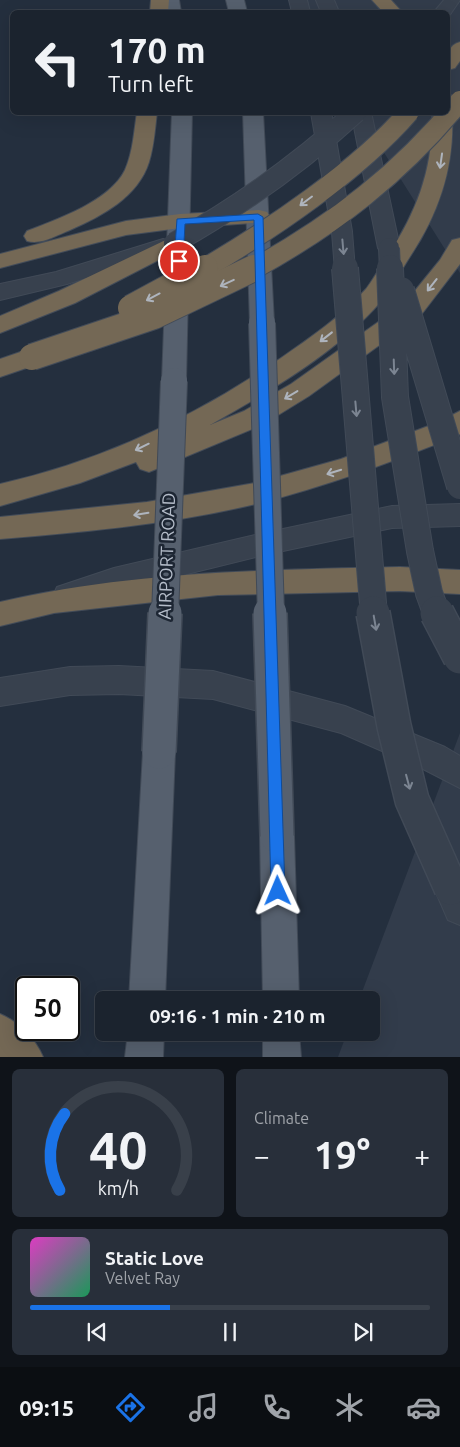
<!DOCTYPE html>
<meta charset="utf-8">
<style>
:root{--surface:#1b232e;--page:#282f3a;--text:#f1f3f6;--muted:#a0a4aa;--line:#39404a;--accent:#1a73e8}
body{margin:0;font-family:Ubuntu,sans-serif;background:var(--page);color:var(--text);height:100vh;display:flex;flex-direction:column;font-size:19px;white-space:nowrap}
*{box-sizing:border-box;margin:0}
p{font-size:16px;color:var(--muted)}
.icon{flex:none;width:28px;height:28px;fill:none;stroke:currentColor;stroke-width:2;stroke-linecap:round;stroke-linejoin:round}
.map{position:relative;height:1057px;overflow:hidden}
.details{display:flex;flex-direction:column;gap:12px;padding:12px;background:#0f1319;flex:1}
.details>*{flex:none}
.guide{position:absolute;left:10px;top:10px;width:440px;height:105px;border-radius:8px;box-shadow:0 5px 20px #0002,0 0 0 1px var(--line);background:#1b232e;color:var(--text);overflow:hidden}
.speed{position:absolute;left:15px;top:976px;display:flex;gap:10px;font-size:25px;font-weight:700;text-align:center}
.speed>*{display:grid;place-content:center;width:65px;height:65px;border-radius:50%;background:var(--surface);box-shadow:0 5px 20px #0002,0 0 0 1px var(--line);line-height:1}
.speed .limit{border:2px solid #111;border-radius:8px;background:#fff;color:#111}
.pin{position:absolute;display:grid;place-items:center;width:42px;height:42px;color:#fff;margin:-21px;border:2px solid #fff;border-radius:50%;box-shadow:0 1px 5px #0007}
.me{position:absolute;width:55px;margin:-28px;rotate:359deg;stroke-linejoin:round;filter:drop-shadow(0 0 4px #0008)}
.turn{display:flex;align-items:center;gap:18px;height:105px;padding:0 15px;font-size:22px}
.turn .icon{width:65px;height:65px;stroke-width:2.5}
.turn b{display:block;font-size:35px;line-height:42px}
.big{font-size:38px;font-weight:600;line-height:1.1}
.details .card{flex:1;display:flex;flex-direction:column;justify-content:center;gap:8px;min-width:0;padding:0 18px;border-radius:8px;background:var(--page)}
.details .dial{align-items:center;gap:0}
.dial svg{height:130px;overflow:visible;fill:none;stroke:var(--line);stroke-width:7;stroke-linecap:round;text-anchor:middle}
.dial text{fill:var(--text);stroke:none}
.song{display:flex;align-items:center;gap:15px}
.cover{width:60px;height:60px;border-radius:8px;background:linear-gradient(135deg,hsl(310 70% 55%),hsl(150 70% 35%))}
.played{height:5px;border-radius:2px;background:linear-gradient(90deg,var(--accent) 35%,var(--line) 35%)}
.keys{display:flex;justify-content:space-around;direction:ltr}
.heat{display:flex;justify-content:space-between;align-items:center;font-size:28px;direction:ltr}
.details .tiles{flex:1;display:grid;gap:12px;grid-template-columns:1fr 1fr}
.card:last-child{grid-column:span 2}
.trip{position:absolute;left:95px;top:991px;width:285px;height:50px;border-radius:8px;background:var(--surface);box-shadow:0 5px 20px #0002,0 0 0 1px var(--line);font-weight:600;line-height:50px;text-align:center}
.menu{display:flex;height:80px;justify-content:space-around;align-items:center;background:#0b0e12;color:var(--muted)}
.menu .icon{width:35px;height:35px}
.menu .current{color:var(--accent)}
.menu b{font-size:22px;color:var(--text)}
.map>svg:first-child{display:block}
.airport{fill:#323c4b}
.lines{fill:none;stroke-linecap:round;stroke-linejoin:round}
.minor-casing{stroke:#414a57;stroke-width:2}
.major-casing{stroke:#414a57;stroke-width:2}
.highway-casing{stroke:#434c59;stroke-width:2}
.minor{fill:#38414e;fill-rule:evenodd}
.major{fill:#56606e;fill-rule:evenodd}
.highway{fill:#746855;fill-rule:evenodd}
.minor-bridge-far2-casing{stroke:#414a57;stroke-width:22;stroke-linecap:butt}
.minor-bridge-far1-casing{stroke:#414a57;stroke-width:28;stroke-linecap:butt}
.minor-bridge-casing{stroke:#414a57;stroke-width:36;stroke-linecap:butt}
.major-bridge-far1-casing{stroke:#414a57;stroke-width:28;stroke-linecap:butt}
.major-bridge-casing{stroke:#414a57;stroke-width:36;stroke-linecap:butt}
.highway-bridge-far1-casing{stroke:#434c59;stroke-width:22;stroke-linecap:butt}
.highway-bridge-casing{stroke:#434c59;stroke-width:28;stroke-linecap:butt}
.minor-bridge-far2{stroke:#38414e;stroke-width:20}
.minor-bridge-far1{stroke:#38414e;stroke-width:26}
.minor-bridge{stroke:#38414e;stroke-width:33}
.major-bridge-far1{stroke:#56606e;stroke-width:26}
.major-bridge{stroke:#56606e;stroke-width:33}
.highway-bridge-far1{stroke:#746855;stroke-width:20}
.highway-bridge{stroke:#746855;stroke-width:26}
.oneway{stroke:#aeb4bd}
.oneway2{stroke:#7c8592}
.route{fill:#1a73e8;stroke:#114b97}
.labels{text-anchor:middle;stroke-width:5;stroke-linejoin:round;paint-order:stroke}
.street-label{font-size:18px;fill:#b4bcc9;stroke:#1d2633}
</style>
<div class="map">
<svg width="460" height="1057" viewBox="0 0 460 1057">
<rect width="100%" height="100%" fill="#242f3e"/>
<path class="airport" d="M288,0H460V273L359,113L448,112V12H296Z
M460,733V1057H338L347,1033L371,1032V1000H359Z"/>
<g class="lines">
<g class="minor-casing">
<path id="minor" d="M289,0H307L310,12H292Z
M316,0H334L339,12H321Z
M444,0H460L449,16H448V12H434Z
M351,112H371L400,248L397,253L389,255L381,253L378,248Z
M163,239L171,241L174,246L171,251L67,284L0,300V284L56,272Z
M460,504V526L392,528L264,555L114,592L67,608L57,605L53,596L57,587L114,568L264,533L392,506Z
M119,666L213,671L345,706L445,747L460,756V788L423,769L341,733L213,699L119,694L70,695L0,706V678L70,667Z
M451,871L460,875V925L448,920L434,888L439,876Z"/>
</g>
<g class="major-casing">
<path id="major" d="M161,0H179L181,12H163Z
M226,0H244L247,12H229Z
M172,112H192L186,381L183,387L174,390L165,387L162,381Z
M243,112H263L274,323L270,329L262,331L254,329L250,323Z
M159,737L170,742L175,752L165,1000H129L143,752L148,742Z
M277,820L289,825L294,836L299,1000H263L260,836L265,825Z
M128,1032H164L163,1057H125Z
M263,1032H299L301,1057H263Z"/>
</g>
<g class="highway-casing">
<path id="highway" d="M151,0H169L168,12H150Z
M372,0H391L402,12H383Z
M460,42V61L455,68L448,70C448,57 446,46 460,42Z
M448,107L452,112C455,165 440,211 411,255C401,270 393,287 382,300C337,353 270,391 210,425L244,411L291,384L405,303L440,260L452,240L460,238V264L421,315L309,396L262,425L149,472L140,469L136,462L80,483L0,506V484C102,461 195,417 281,358C311,337 342,316 366,289C373,280 378,270 385,260C416,214 434,169 432,112H448Z
M137,112H157C155,129 154,146 149,162C138,197 102,216 70,230C57,235 42,245 27,241L24,236L27,231C58,219 110,201 125,170C133,152 134,131 137,112Z
M259,210L267,212L270,217L267,222L180,228L126,235L0,268V254L126,221L180,214Z
M174,236L182,238L185,243L182,248L75,303L0,333V316L59,291Z
M32,348L41,351L44,357L41,363L0,377V359Z
M460,411V434L457,436C391,462 325,487 256,504C172,524 86,532 0,539V517L147,502L255,483L341,459L439,422Z
M400,567L460,570V594L400,591L218,595L54,613L0,626V602C131,571 266,570 400,567Z
M0,1014C19,1022 35,1038 43,1057H0Z"/>
</g>
<use href="#minor" class="minor"/>
<use href="#major" class="major"/>
<use href="#highway" class="highway"/>
<g class="minor-bridge-far2-casing">
<path id="minor-bridge-far2" d="M321,112L342,232L345,270
M174,243C240,206 300,163 356,112
M389,248L390,270"/>
</g>
<g class="minor-bridge-far1-casing">
<path id="minor-bridge-far1" d="M345,268L374,615
M390,268L395,397L420,551L429,593L437,615
M401,290L460,486"/>
</g>
<g class="minor-bridge-casing">
<path id="minor-bridge" d="M373,613L394,726L412,800L451,888
M437,613L460,657"/>
</g>
<g class="major-bridge-far1-casing">
<path id="major-bridge-far1" d="M262,323L271,615
M165,615L174,381"/>
</g>
<g class="major-bridge-casing">
<path id="major-bridge" d="M270,613L277,836
M159,752L165,613"/>
</g>
<g class="highway-bridge-far1-casing">
<path id="highway-bridge-far1" d="M202,270C270,230 358,171 409,112
M252,270C335,224 400,174 460,101"/>
</g>
<g class="highway-bridge-casing">
<path id="highway-bridge" d="M131,308L205,268
M32,357L154,316L254,268"/>
</g>
<use href="#minor-bridge-far2" class="minor-bridge-far2"/>
<use href="#minor-bridge-far1" class="minor-bridge-far1"/>
<use href="#minor-bridge" class="minor-bridge"/>
<use href="#major-bridge-far1" class="major-bridge-far1"/>
<use href="#major-bridge" class="major-bridge"/>
<use href="#highway-bridge-far1" class="highway-bridge-far1"/>
<use href="#highway-bridge" class="highway-bridge"/>
</g>
<defs><path id="oneway-shaft" d="M-6 0H5M1.5-3L5.5 0L1.5 3" fill="none" stroke-width="1.6" stroke-linecap="round" stroke-linejoin="round" transform="scale(1.25)"/></defs>
<g class="oneway">
<use href="#oneway-shaft" transform="translate(441 161) rotate(98)"/>
<use href="#oneway-shaft" transform="translate(306 201) rotate(143)"/>
<use href="#oneway-shaft" transform="translate(227 283) rotate(155)"/>
<use href="#oneway-shaft" transform="translate(432 285) rotate(128)"/>
<use href="#oneway-shaft" transform="translate(153 297) rotate(152)"/>
<use href="#oneway-shaft" transform="translate(326 337) rotate(142)"/>
<use href="#oneway-shaft" transform="translate(291 395) rotate(149)"/>
<use href="#oneway-shaft" transform="translate(142 447) rotate(154)"/>
<use href="#oneway-shaft" transform="translate(334 472) rotate(163)"/>
<use href="#oneway-shaft" transform="translate(141 514) rotate(171)"/>
</g>
<g class="oneway2">
<use href="#oneway-shaft" transform="translate(343 247) rotate(85)"/>
<use href="#oneway-shaft" transform="translate(394 367) rotate(88)"/>
<use href="#oneway-shaft" transform="translate(356 409) rotate(85)"/>
<use href="#oneway-shaft" transform="translate(375 623) rotate(80)"/>
<use href="#oneway-shaft" transform="translate(408 782) rotate(75)"/>
</g>
<path class="route" d="M258,214L263,217L285,891L283,896L278,898L273,896L271,891L254,220L185,224L183,261L179,264L174,261L177,219Z"/>
<g class="labels">
<g class="street-label">
<text transform="translate(167 556) rotate(-88)" y="6">AIRPORT ROAD</text>
</g>
</g>
</svg>
<div class="speed"><div class="limit">50</div></div>
<div class="pin" style="left:179px;top:261px;background:#d93025"><svg class="icon" aria-label="arrive" viewBox="0 0 24 24"><path d="M6 21V4h12l-3 4 3 4H6"/></svg></div>
<svg class="me" style="left:278px;top:891px" viewBox="-20 -20 40 40"><path d="M0-17L14 15 0 8-14 15z" fill="#1a73e8" stroke="#fff" stroke-width="4"/></svg>
<div class="trip">09:16 · 1 min · 210 m</div>
<div class="guide">
<div class="turn"><svg class="icon" aria-label="left" viewBox="0 0 24 24"><path d="M17 20v-9H6M10 6l-5 5 5 5"/></svg><div><b>170 m</b>Turn left</div></div>
</div>
</div>
<section class="details">
<div class="tiles">
<div class="card dial"><svg viewBox="0 0 100 80">
<path d="M14 69A42 42 0 1 1 86 69"/>
<path d="M14 69A42 42 0 0 1 17 22" stroke="#1a73e8"/>
<text x="50" y="56" font-size="32" font-weight="700">40</text>
<text x="50" y="72" font-size="11">km/h</text>
</svg></div>
<div class="card"><p>Climate</p>
<div class="heat"><a>−</a><b class="big">19°</b><a>+</a></div>
</div>
<div class="card">
<div class="song"><i class="cover"></i><div><b>Static Love</b><p>Velvet Ray</p></div></div>
<div class="played"></div>
<div class="keys"><svg class="icon" aria-label="previous" viewBox="0 0 24 24"><path d="M18 5L8 12l10 7zM5 5v14"/></svg><svg class="icon" aria-label="pause" viewBox="0 0 24 24"><path d="M8 5v14M16 5v14"/></svg><svg class="icon" aria-label="next" viewBox="0 0 24 24"><path d="M6 5l10 7-10 7zM19 5v14"/></svg></div>
</div>
</div>
</section>
<nav class="menu">
<b>09:15</b>
<svg class="icon current" aria-label="directions" viewBox="0 0 24 24"><path d="M12 3l9 9-9 9-9-9zM9 14v-3h6M13 9l2 2-2 2"/></svg>
<svg class="icon" aria-label="music" viewBox="0 0 24 24"><path d="M9 18V5l10-2v13"/><circle cx="6" cy="18" r="3"/><circle cx="16" cy="16" r="3"/></svg>
<svg class="icon" aria-label="phone" viewBox="0 0 24 24"><path d="M5 4h4l2 5-3 2q2 4 5 5l2-3 5 2v4C11 20 4 13 5 4z"/></svg>
<svg class="icon" aria-label="climate" viewBox="0 0 24 24"><path d="M12 3v18M4 7l16 10M4 17L20 7"/></svg>
<svg class="icon" aria-label="car" viewBox="0 0 24 24"><path d="M5 17H2v-5l4-1 3-4h7l3 4 3 1v5h-3M9 17h6M6 11h13"/><circle cx="7" cy="17" r="2"/><circle cx="17" cy="17" r="2"/></svg>
</nav>
